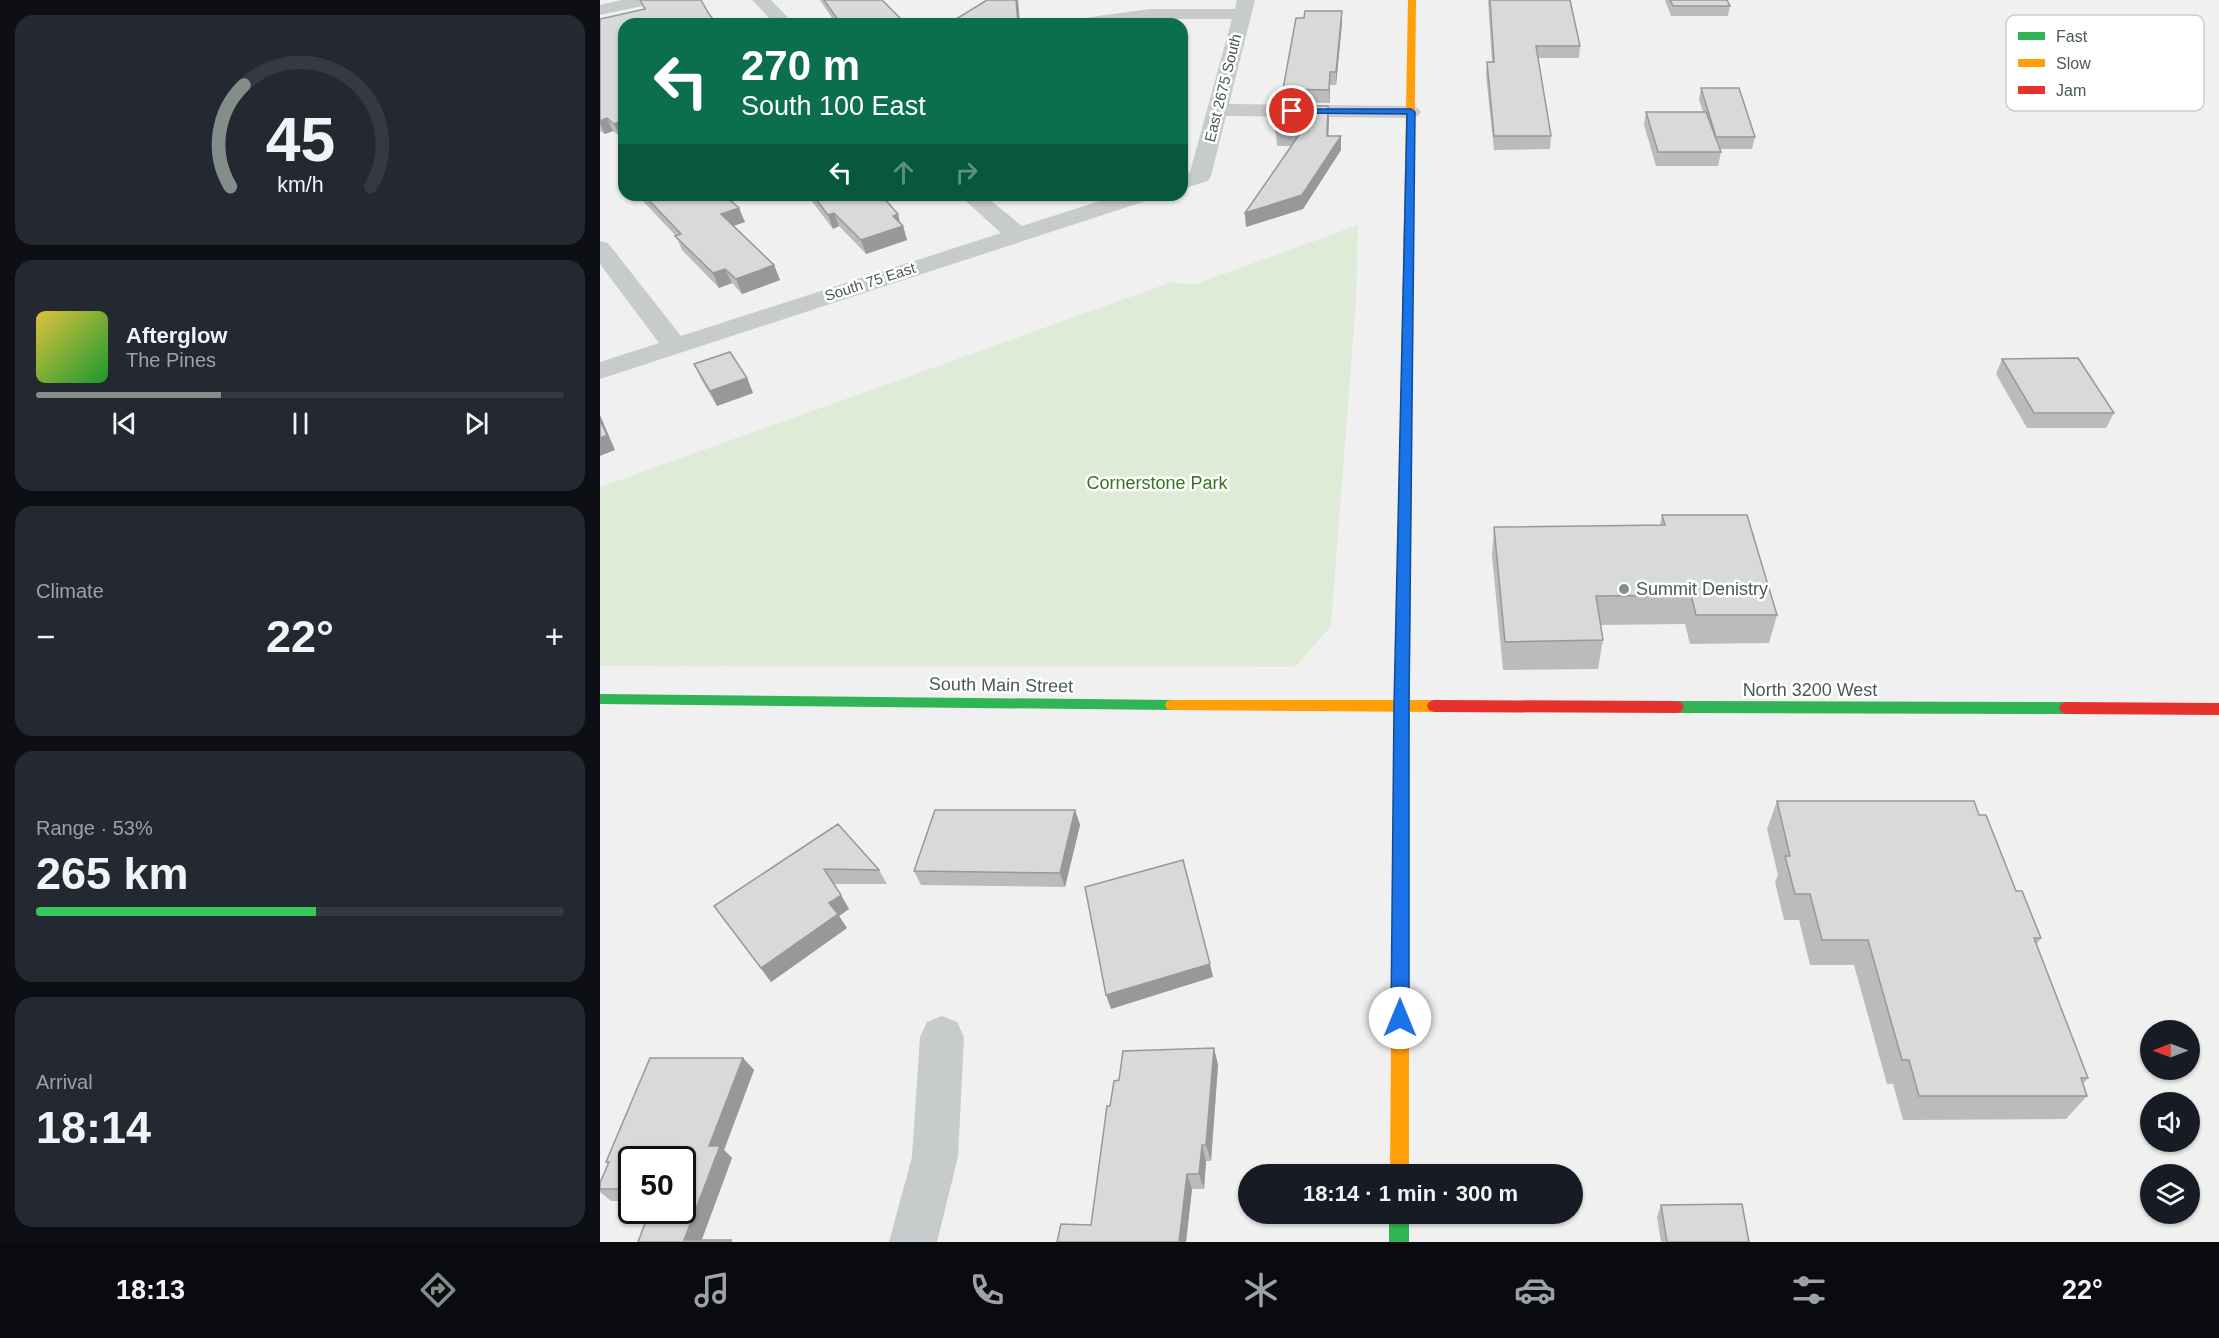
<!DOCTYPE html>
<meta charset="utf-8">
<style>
:root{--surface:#171b24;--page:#242831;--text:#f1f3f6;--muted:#9ea1a6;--line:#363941;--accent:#838e8b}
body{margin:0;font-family:Helvetica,sans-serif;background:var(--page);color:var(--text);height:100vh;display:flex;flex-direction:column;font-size:22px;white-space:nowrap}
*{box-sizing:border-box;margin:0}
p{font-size:20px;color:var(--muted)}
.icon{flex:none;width:33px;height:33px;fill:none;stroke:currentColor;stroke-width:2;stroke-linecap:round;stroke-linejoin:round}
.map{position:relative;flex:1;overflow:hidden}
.details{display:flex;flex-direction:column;gap:15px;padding:15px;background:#0d0f14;width:600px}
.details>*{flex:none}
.top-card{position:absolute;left:18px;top:18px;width:570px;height:183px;border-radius:18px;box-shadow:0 2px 4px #0004;background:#0b6e4f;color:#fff;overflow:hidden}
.needle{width:39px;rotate:270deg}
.fabs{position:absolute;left:1540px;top:1020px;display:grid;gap:12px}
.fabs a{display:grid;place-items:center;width:60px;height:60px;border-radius:50%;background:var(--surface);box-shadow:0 2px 4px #0004;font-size:30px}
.speed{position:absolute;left:18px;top:1146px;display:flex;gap:12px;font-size:30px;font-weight:700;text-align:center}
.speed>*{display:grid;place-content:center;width:78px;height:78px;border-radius:50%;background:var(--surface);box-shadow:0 2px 4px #0004;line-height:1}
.speed .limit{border:3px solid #111;border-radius:9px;background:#fff;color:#111}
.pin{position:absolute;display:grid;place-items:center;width:51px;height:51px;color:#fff;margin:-26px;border:3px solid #fff;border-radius:50%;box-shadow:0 2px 6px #0007}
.me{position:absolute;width:66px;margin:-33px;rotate:0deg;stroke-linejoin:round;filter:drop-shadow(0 0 4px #0008)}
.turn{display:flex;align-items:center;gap:21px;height:126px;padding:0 24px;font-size:27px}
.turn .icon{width:78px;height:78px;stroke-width:2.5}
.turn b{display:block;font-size:42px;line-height:51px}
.lanes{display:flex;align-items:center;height:57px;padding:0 24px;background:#0003;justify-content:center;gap:30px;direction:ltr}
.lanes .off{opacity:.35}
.big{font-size:45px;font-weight:700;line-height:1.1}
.details .card{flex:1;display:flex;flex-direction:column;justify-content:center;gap:9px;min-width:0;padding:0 21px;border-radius:18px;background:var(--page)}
.details .dial{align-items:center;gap:0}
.dial svg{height:156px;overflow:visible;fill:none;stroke:var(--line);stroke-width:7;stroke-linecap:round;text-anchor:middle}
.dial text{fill:var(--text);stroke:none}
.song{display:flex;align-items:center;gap:18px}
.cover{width:72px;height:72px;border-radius:9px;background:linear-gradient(135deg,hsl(50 70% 55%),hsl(130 70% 35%))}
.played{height:6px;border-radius:3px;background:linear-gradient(90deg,var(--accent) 35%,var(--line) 35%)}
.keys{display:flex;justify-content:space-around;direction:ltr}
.heat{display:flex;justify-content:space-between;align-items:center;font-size:33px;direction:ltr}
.charge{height:9px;border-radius:4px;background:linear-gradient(90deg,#34c759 53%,var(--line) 0)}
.trip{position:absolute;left:638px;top:1164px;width:345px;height:60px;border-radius:30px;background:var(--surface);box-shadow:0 2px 4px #0004;font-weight:700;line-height:60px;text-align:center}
.tabs{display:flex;height:96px;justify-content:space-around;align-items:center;background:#090b0e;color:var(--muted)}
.tabs .icon{width:42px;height:42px}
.tabs .on{color:var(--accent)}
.tabs b{font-size:27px;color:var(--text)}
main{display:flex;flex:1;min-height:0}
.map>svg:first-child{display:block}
.green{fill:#deecd7}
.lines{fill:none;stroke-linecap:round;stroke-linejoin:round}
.street{fill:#c8cbcb;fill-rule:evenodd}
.fast{fill:#30b455;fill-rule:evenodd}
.slow{fill:#ff9f0a;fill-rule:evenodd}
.jam{fill:#e5322d;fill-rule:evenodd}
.wall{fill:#babbbb}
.shaded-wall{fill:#979898}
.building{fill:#d8d9d9;stroke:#979898;stroke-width:1.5}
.route{fill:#1a73e8;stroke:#114b97;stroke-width:1.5}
.poi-dot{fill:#838e8b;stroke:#fff;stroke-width:2}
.labels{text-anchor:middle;stroke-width:5;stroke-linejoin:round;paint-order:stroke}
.far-street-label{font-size:15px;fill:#495a55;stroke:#fff}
.park-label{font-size:18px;fill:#367323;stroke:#fff}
.poi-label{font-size:18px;fill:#495a55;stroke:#fff;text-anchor:start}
.street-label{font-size:18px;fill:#495a55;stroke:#fff}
.key{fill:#fff;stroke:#c8cecc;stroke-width:1.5}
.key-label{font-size:16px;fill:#495a55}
</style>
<main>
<section class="details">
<div class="card dial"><svg viewBox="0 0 100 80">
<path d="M14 69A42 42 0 1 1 86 69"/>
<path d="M14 69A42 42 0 0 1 21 17" stroke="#838e8b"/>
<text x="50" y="56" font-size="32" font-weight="700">45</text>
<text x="50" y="72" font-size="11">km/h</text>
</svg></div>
<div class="card">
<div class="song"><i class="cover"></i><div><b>Afterglow</b><p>The Pines</p></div></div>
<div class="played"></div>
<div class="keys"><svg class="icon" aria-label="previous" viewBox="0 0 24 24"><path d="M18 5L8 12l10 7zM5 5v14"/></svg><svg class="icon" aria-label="pause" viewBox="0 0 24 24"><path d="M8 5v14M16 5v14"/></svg><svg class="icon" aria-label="next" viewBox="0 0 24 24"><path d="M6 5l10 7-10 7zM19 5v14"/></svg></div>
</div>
<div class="card"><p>Climate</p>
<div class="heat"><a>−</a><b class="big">22°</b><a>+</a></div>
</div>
<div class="card"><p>Range · 53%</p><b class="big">265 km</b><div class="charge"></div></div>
<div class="card"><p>Arrival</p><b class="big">18:14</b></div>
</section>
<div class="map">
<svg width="1619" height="1242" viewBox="0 0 1619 1242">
<rect width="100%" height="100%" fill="#f0f0f0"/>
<path class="green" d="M758,225L756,302L731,626L695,667L0,666V487L569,283L596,284Z"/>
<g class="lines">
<path class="street" d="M22,0H55L52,4L0,15V5Z
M152,0H171L194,24H175Z
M637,0H655L629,104L811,106L818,108L821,112L818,116L811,118L626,116L611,176L608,181L582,189V175L590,172L632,19H550L516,24H483L482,22L485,18L491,17L550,9H635Z
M359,195H384L422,226L518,195H552L549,200L0,379V362L59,343L0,264V241L8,243L81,336L401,233Z
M342,1016L357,1022L364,1037L358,1157L337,1242H289L312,1157L320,1037L327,1022Z"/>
<path class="fast" d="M808,273L813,276L809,791L806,795L801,797L796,795L793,791L803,276Z
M0,694L572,700L577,701L579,705L577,709L572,710L0,704Z
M1077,701L1466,702L1471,704L1473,708L1471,712L1466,714L1077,713L1072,711L1070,707L1072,703Z
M789,1214H809V1242H789Z"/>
<path class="slow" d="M808,0H816L813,276L808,279L803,276Z
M572,700H834L839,702L841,706L839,710L834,712L572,710L567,709L565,705L567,701Z
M801,785L806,787L809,791V1174H790L793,791L796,787Z"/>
<path class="jam" d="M834,700L1077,701L1082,703L1084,707L1082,711L1077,713L834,712L829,710L827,706L829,702Z
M1466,702L1619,703V715L1466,714L1461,712L1459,708L1461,704Z"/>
</g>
<path class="wall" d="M40,0H101L24,24V135L20,136L13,131L5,134L0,131V19L44,9Z
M220,0H282L306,24H236Z
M888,0H970L980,46L979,58H938L951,136L950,149L894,150L886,75L887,62H892Z
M1065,0H1127L1130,6L1128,16H1071Z
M742,11V23L736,85H730V103L684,102L683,89L704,18Z
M1101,88L1155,137L1152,149H1120L1121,152L1118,166H1056L1044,125L1046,112H1103L1099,100Z
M728,106V136H741V150L703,209L646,227L645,213L692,146H677L676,132Z
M38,195H124L145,222L133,226L174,265L180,280L142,294L132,283L119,288L82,250L76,236L40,198Z
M207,195H281L303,226L307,240L266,254L239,226L233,229Z
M1402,359L1514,413L1506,428H1427L1396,374Z
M94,364L147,378L153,393L117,406L101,379Z
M1062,515L1177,615L1169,643L1090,644L1085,624L1000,625L1003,640L998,669L903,670L892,555L894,527L1060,525Z
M1177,801L1379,815L1416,891L1441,938L1436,945L1488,1078L1483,1084L1487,1096L1466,1119L1303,1120L1293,1084H1287L1254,965H1210L1199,920H1184L1175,882L1178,875L1167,829Z
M475,810L480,825L465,887L321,885L314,871Z
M238,824L279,870L287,884H233L249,909L239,916L247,928L171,982L114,906Z
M614,1048L618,1065L611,1161H606L604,1189H592L586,1242H457L491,1225L510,1106L519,1080Z
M50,1058H143L154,1070L124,1150L132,1158L101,1240H131L133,1242H38L51,1210H82V1160H32V1201H11L0,1192V1183L8,1164L6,1162Z
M1061,1205L1149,1242H1061L1057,1217Z"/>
<path class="shaded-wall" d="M416,0H418L420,24H418Z
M742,11V23L736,85V72Z
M730,72V103L729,90Z
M728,106L729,119L728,150L727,136Z
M7,118L13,131L5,134L0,124V121Z
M24,120V135L20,136L14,124Z
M741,136V150L703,209L646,227L645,213Z
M139,208L145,222L127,228L121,214Z
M234,213L239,226L233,229L228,215Z
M298,214L301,227L303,226L307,240L266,254L261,240L293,216Z
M174,265L180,280L142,294L136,279Z
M125,269L132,283L119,288L113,273Z
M147,378L153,393L117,406L110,391Z
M0,415L15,450L0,456Z
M475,810L480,825L465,887L460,873Z
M241,895L249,909L239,916L247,928L171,982L161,968L229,903Z
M610,964L613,977L511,1009L506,995Z
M614,1048L618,1065L611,1161L606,1145Z
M143,1058L154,1070L124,1150L132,1158L101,1242L84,1240L109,1146Z
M602,1145L606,1161L604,1189L599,1174Z
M587,1174L592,1189L586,1242H579Z"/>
<path class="building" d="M40,0H101L109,14L117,24H24V120L14,124L7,118L0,121V19L45,9Z
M224,0H282L306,24H241Z
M387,0H416L418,24H348Z
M890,0H970L980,46H936L951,136H894L887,62H894Z
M1070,0H1127L1130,6H1073Z
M705,11H742L736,72H730L729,90L683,89L696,18H704Z
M1101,88H1139L1155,137H1116Z
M680,106H728L727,136H741L702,195L645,213L701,132H676Z
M1046,112H1106L1121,152H1058Z
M44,195H124L139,208L121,214L174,265L136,279L125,269L113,273L75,236L81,234Z
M213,195H281L298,214L293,216L303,226L261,240L234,213L228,215Z
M130,352L147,378L110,391L94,364Z
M1478,358L1514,413H1434L1402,359Z
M0,420L7,435L0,438Z
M1062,515H1147L1177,615H1096L1091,595L996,596L1003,640L905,642L894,527L1065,525Z
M1177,801H1374L1379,815H1386L1416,891H1422L1441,938H1434L1488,1078H1481L1487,1096H1319L1309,1060H1302L1268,940H1222L1210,894H1195L1185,856H1190Z
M335,810H475L460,873L314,871Z
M238,824L279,870L224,869L241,895L229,903L238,914L161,968L114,906Z
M583,860L610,964L506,995L485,887Z
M614,1048L606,1145H602L599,1174H587L579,1242H457L461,1224L491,1225L507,1106H510L514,1081L519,1080L523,1051Z
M50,1058H143L109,1146H120L84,1240H131L130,1242H38L50,1210H82V1160H32V1189H0V1183L9,1162H6Z
M1142,1204L1149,1242H1067L1061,1205Z"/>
<path class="route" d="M689,109H811L815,112L809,706V1018L807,1024L800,1027L794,1024L791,1018L794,706L807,114L692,113L688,111Z"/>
<circle class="poi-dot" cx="1024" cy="589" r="6"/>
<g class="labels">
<g class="far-street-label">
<text transform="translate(623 88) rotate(-76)" y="5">East 2675 South</text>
<text transform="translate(270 282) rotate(-18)" y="5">South 75 East</text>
</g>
<g class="park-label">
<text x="557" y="489">Cornerstone Park</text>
</g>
<g class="poi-label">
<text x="1036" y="595">Summit Denistry</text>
</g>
<g class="street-label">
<text transform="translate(401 685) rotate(1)" y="6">South Main Street</text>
<text x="1210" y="696">North 3200 West</text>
</g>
</g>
<rect x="1406" y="15" width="198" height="96" rx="9" class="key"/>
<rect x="1418" y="32" width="27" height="8" fill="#30b455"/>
<rect x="1418" y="59" width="27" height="8" fill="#ff9f0a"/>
<rect x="1418" y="86" width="27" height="8" fill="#e5322d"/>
<g class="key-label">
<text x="1456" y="42">Fast</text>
<text x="1456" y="69">Slow</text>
<text x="1456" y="96">Jam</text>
</g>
</svg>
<div class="fabs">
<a><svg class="needle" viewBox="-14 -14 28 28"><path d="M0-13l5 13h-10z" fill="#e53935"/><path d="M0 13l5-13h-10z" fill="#9ea1a6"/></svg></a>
<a><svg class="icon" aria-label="sound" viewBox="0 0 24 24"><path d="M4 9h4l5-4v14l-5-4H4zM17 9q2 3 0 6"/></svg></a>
<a><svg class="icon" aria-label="layers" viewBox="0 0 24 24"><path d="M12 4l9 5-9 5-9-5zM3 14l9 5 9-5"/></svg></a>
</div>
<div class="speed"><div class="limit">50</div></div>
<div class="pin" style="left:692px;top:111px;background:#d93025"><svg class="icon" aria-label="arrive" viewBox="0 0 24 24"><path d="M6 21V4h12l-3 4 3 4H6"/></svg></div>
<svg class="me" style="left:800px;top:1018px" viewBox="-20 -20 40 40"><circle r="19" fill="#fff"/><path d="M0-13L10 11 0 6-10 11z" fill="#1a73e8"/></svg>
<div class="trip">18:14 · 1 min · 300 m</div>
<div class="top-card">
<div class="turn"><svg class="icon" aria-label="left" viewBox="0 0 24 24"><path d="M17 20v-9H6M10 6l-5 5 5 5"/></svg><div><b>270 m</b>South 100 East</div></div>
<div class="lanes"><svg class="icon" aria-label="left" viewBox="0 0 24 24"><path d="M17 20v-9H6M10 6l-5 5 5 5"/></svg><svg class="icon off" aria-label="ahead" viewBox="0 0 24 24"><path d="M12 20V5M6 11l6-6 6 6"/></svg><svg class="icon off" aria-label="right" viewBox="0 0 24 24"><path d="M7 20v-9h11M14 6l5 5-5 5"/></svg></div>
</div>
</div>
</main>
<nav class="tabs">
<b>18:13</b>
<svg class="icon on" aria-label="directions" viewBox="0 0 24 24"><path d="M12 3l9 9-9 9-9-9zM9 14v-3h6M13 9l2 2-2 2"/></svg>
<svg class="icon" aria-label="music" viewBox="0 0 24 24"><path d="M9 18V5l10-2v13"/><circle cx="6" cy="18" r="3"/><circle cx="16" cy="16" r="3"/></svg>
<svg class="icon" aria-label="phone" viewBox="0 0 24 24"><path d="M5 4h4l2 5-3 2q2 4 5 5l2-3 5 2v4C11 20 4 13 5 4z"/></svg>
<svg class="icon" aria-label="climate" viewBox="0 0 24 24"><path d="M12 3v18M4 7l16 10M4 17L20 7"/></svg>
<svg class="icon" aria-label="car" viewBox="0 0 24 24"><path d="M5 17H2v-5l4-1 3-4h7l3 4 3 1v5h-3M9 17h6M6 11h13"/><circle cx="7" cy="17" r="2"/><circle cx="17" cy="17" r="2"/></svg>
<svg class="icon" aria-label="filters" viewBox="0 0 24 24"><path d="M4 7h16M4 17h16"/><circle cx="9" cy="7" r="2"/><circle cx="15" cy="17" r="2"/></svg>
<b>22°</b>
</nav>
